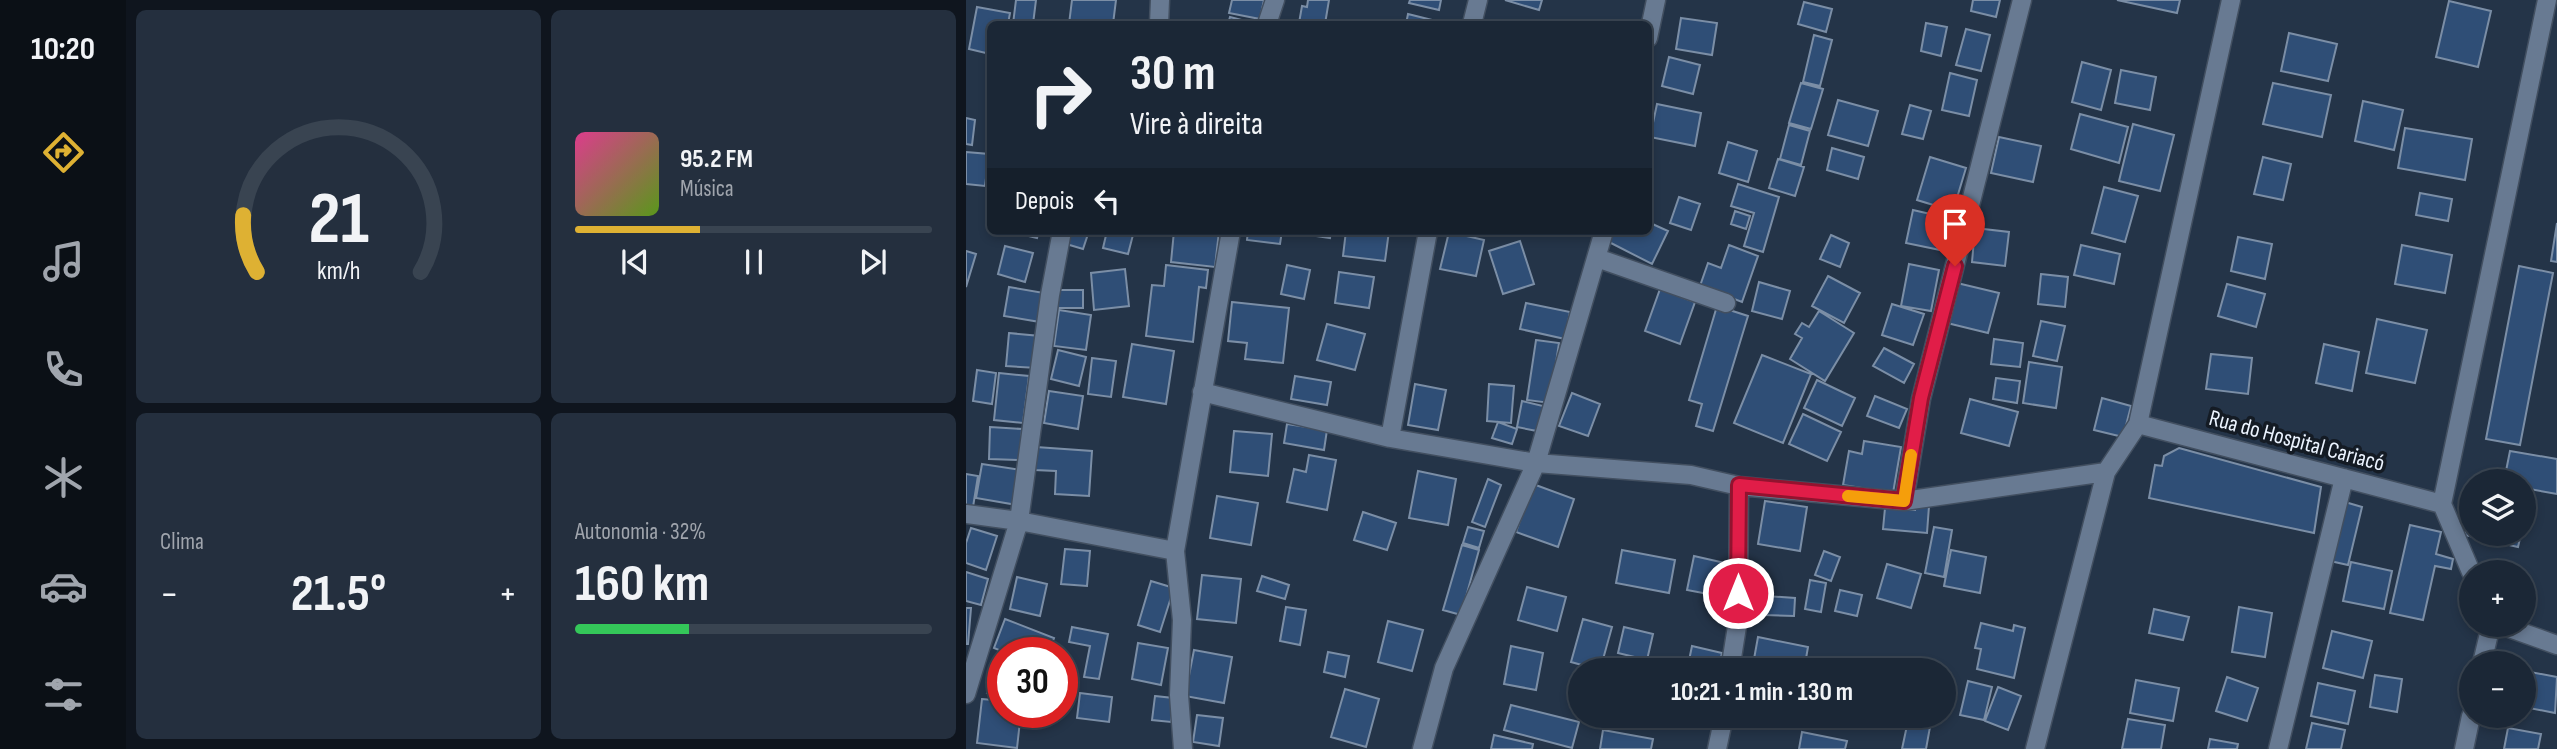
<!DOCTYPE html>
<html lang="pt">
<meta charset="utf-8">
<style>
:root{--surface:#1b2736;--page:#242f3e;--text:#f1f3f6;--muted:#a0a5ad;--line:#394451;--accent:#deb133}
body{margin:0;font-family:"Sofia Sans Condensed",sans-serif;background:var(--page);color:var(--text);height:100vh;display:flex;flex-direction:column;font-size:26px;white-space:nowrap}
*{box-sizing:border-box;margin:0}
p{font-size:23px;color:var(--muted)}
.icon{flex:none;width:38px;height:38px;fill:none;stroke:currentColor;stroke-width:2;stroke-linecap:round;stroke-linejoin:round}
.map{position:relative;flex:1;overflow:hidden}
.drawer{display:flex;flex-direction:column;gap:10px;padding:10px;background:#0f151e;width:840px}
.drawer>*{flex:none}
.guide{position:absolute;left:21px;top:21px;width:665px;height:214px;border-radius:10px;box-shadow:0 4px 10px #0003,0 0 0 2px var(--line);background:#1b2736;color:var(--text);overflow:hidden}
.buttons{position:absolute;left:1493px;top:469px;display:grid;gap:14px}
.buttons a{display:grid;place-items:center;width:77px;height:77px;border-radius:50%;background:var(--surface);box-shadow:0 4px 10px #0003,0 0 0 2px var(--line);font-size:35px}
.speed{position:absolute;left:21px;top:637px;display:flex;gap:14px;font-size:35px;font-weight:700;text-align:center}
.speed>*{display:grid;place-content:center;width:91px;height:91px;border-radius:50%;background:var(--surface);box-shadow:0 4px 10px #0003,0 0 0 2px var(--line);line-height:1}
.speed .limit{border:10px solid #d22;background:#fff;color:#111}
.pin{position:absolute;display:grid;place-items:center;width:60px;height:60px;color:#fff;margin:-72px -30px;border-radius:50% 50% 50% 0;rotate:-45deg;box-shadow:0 0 7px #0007}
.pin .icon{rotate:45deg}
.me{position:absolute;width:77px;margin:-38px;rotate:0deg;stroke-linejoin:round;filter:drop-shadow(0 0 5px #0008)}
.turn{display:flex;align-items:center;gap:24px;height:147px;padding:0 28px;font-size:32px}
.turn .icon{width:91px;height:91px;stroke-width:2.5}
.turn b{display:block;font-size:49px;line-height:60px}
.then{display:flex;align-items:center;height:66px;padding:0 28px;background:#0003;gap:14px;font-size:26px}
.big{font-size:52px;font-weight:700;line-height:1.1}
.drawer .widget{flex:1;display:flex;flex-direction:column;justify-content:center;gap:10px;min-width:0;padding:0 24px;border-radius:10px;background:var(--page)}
.drawer .dial{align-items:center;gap:0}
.dial svg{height:182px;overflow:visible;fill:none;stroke:var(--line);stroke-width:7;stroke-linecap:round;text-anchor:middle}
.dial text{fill:var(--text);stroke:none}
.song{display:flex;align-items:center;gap:21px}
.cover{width:84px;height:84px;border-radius:10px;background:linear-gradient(135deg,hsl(330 70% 55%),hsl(90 70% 35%))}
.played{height:7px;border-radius:4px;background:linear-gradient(90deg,var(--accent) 35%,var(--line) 35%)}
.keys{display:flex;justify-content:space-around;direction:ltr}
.heat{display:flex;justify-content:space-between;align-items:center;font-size:38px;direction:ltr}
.charge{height:10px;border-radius:5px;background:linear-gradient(90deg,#34c759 32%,var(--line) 0)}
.drawer .tiles{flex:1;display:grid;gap:10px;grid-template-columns:repeat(2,1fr)}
.trip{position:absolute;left:602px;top:658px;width:388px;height:70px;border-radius:35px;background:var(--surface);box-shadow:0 4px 10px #0003,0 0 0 2px var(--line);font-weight:700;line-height:70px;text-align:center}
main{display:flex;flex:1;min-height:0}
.tabs{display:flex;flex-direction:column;width:126px;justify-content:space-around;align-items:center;background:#0b1016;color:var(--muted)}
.tabs .icon{width:49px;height:49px}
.tabs .selected{color:var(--accent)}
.tabs b{font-size:32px;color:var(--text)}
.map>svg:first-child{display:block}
.building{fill:#2f4e76;stroke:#7b8ea6;stroke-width:2}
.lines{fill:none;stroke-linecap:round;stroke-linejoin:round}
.street-casing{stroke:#424f60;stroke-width:21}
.street{stroke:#687a92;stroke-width:18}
.route-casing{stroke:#92132f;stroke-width:18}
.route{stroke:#e11d48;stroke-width:12}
.slow{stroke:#f59e0b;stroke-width:12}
.labels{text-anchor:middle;stroke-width:7;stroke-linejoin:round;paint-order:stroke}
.street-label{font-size:23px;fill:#ecf4ff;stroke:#141b24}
</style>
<main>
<nav class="tabs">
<b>10:20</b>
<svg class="icon selected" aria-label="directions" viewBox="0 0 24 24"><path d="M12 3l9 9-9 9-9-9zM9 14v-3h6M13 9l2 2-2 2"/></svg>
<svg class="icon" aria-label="music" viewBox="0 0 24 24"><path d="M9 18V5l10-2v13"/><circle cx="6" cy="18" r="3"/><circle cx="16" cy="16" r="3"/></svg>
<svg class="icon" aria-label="phone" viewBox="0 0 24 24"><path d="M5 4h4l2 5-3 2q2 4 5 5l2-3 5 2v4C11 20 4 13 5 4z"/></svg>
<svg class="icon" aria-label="climate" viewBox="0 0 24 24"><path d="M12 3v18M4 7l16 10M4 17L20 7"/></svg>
<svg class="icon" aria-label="car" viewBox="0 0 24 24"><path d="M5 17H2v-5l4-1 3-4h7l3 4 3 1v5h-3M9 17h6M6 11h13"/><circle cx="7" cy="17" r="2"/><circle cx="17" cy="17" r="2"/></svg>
<svg class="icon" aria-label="filters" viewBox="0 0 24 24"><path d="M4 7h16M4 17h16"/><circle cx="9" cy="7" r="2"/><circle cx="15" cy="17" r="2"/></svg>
</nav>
<section class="drawer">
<div class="tiles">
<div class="widget dial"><svg viewBox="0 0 100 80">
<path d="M14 69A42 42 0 1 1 86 69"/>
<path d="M14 69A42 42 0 0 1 8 44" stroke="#deb133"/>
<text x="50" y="56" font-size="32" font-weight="700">21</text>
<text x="50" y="72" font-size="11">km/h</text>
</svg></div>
<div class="widget">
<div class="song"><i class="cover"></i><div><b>95.2 FM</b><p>Música</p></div></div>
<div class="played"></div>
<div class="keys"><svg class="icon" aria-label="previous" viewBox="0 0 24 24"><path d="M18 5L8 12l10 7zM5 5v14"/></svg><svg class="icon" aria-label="pause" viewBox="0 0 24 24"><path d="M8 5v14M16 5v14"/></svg><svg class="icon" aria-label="next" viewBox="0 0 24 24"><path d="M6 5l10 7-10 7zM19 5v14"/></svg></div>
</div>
<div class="widget"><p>Clima</p>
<div class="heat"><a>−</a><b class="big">21.5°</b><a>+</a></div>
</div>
<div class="widget"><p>Autonomia · 32%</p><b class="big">160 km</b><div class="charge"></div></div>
</div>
</section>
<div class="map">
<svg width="1591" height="749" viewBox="0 0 1591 749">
<rect width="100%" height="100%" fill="#243448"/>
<path class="building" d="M50,0H70L67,24H47Z
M106,0H150L147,24H103Z
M266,0H298L294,19L263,13Z
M342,0H363L359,24L333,23L336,6L341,7Z
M444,0H475L473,10L443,3Z
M539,0H576L573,10Z
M1007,0H1034L1030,17L1005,11Z
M1151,0H1214L1211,13Z
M1483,1L1525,11L1512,67L1470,57Z
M838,2L866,9L860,32L832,24Z
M11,7L44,13L42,24H24V54L3,49Z
M442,14L470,21L469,24H440Z
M264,17L291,24H262Z
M715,18L751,23L746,55L710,49Z
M960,23L981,27L975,56L955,51Z
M1000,29L1024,35L1015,71L990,65Z
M1323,33L1371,44L1362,81L1315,71Z
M848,35L866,40L854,86L837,82Z
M703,57L734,65L727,94L696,86Z
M1116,62L1145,70L1135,110L1106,102Z
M1155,70L1190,77L1184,110L1149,103Z
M984,73L1011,80L1003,116L976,110Z
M835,83L857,89L845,129L823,123Z
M1307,83L1365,95L1356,137L1297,124Z
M872,100L912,111L902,146L862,135Z
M1397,101L1437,110L1428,150L1389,141Z
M691,104L735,113L729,146L684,137Z
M944,105L965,111L957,139L936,134Z
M1114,114L1162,127L1153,163L1105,149Z
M0,118L9,120L6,145L0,144Z
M1167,124L1208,135L1194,191L1153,181Z
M823,125L844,131L835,165L814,159Z
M1439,128L1506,139L1499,180L1432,168Z
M1033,137L1075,146L1067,182L1025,173Z
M762,142L791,151L782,182L753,173Z
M866,148L898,157L892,179L861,170Z
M0,152L23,154L19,186L0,184Z
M964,157L1000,168L987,211L951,200Z
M1297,157L1325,164L1317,200L1288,194Z
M812,159L838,167L829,196L803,188Z
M772,184L813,197L797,252L778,246L788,213L765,206Z
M1138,187L1172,196L1159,242L1126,233Z
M1454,193L1486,199L1482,221L1450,215Z
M713,197L734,204L725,230L704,223Z
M947,210L986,219L979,251L940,243Z
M769,211L784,216L780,229L765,224Z
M682,222L702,231L686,264L643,242L649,231H682Z
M1591,223V262L1585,261Z
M1009,228L1043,232L1039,266L1006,262Z
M42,231H73L71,238Z
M100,231H123L117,249L97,243Z
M141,231H168L162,254L137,248Z
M208,231H253L249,267L205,262Z
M282,231H316L314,244L281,240Z
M344,231H365L364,238L343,235Z
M380,231H423L419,261L377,256Z
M483,232L518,240L510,276L474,269Z
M865,235L883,243L874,267L854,259Z
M1272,237L1306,244L1299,279L1265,271Z
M554,241L568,284L537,294L523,251Z
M763,245L792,256L776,302L734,286L742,263L755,268Z
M1115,245L1154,254L1148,284L1108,275Z
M1436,245L1486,255L1479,293L1429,284Z
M39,246L67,253L59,282L32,274Z
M0,251L10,254L0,287Z
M943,264L973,270L965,311L935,306Z
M200,265L242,270L240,288L233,287L227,342L180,336L186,285L198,286Z
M321,265L344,270L338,299L315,294Z
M1553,266L1587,273L1554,445L1520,439Z
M159,269L163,306L128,310L125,273Z
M373,272L408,277L403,308L369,303Z
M1075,274L1102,277L1099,307L1072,304Z
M862,276L894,293L878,323L846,306Z
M793,282L824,291L816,319L786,311Z
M991,283L1033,293L1022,333L981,323Z
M1261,284L1299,294L1290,327L1252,316Z
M43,287L78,293L74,322L38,316Z
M694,289L729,302L714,344L679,331Z
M92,290H117V308H92Z
M266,302L323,308L317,363L279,359L281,343L262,341Z
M560,303L604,312L599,339L554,329Z
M926,304L958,314L947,345L916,335Z
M751,306L782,316L747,431L730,426L736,404L723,400Z
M93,310L125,315L120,350L88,346Z
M853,311L888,333L859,381L824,359L836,338L829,334L836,323L843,327Z
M1411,319L1461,330L1449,383L1400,373Z
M1075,321L1099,326L1091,361L1067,356Z
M361,324L399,334L389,370L351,360Z
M43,333L74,336L71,368L40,366Z
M1028,339L1057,343L1054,367L1025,364Z
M570,340L593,343L584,403L561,400Z
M166,344L208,351L200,404L157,397Z
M1358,344L1393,352L1386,391L1350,383Z
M918,348L948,364L938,383L907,366Z
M92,350L120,357L113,386L85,379Z
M1245,354L1286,358L1282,394L1240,389Z
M796,355L845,374L817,443L768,423Z
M126,358L150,361L145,397L122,394Z
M1063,362L1096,367L1090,408L1057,403Z
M11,370L30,373L26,404L7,401Z
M33,373L63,376L57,423L28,420Z
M329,376L365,382L361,405L325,399Z
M1030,378L1054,381L1051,403L1027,399Z
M851,380L889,398L876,426L838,408Z
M449,384L480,390L472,430L442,425Z
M523,384L548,386L545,423L521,421Z
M83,391L117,396L112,429L78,423Z
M606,393L634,404L622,436L593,426Z
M909,396L941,409L933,428L901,416Z
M1136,398L1165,406L1157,437L1128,430Z
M1004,399L1052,412L1043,446L995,433Z
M556,401L581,407L576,432L551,427Z
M837,414L875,432L861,461L823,444Z
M532,422L551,429L546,444L526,438Z
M321,424L361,430L358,450L318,443Z
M24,427L56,429L54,460L23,459Z
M268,431L306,434L302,476L264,472Z
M898,441L935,447L927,493L877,485L883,451L896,454Z
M70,447L126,451L123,496L89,494L90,471L69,470Z
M1213,448L1355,487L1348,533L1183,498L1189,465L1196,466L1198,456Z
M1544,451L1591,459V494L1558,488V481H1538Z
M343,455L370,460L361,510L321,502L328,469L340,472Z
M16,464L56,470L51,505L10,498Z
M452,471L490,479L482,525L443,518Z
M0,474L12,476L7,507L0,506Z
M522,479L535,485L519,527L506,522Z
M567,484L608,499L592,547L550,532Z
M251,496L292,503L285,545L244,538Z
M799,501L841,507L834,551L792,544Z
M1379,502L1396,507L1382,565L1364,561Z
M949,505L963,506L961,533L917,529L919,508L949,510Z
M1505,508V534H1555L1552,547L1499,535Z
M397,512L430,523L421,550L388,540Z
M1444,525L1475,532L1470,554L1487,559L1485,569L1469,566L1457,620L1424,613Z
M502,527L518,531L513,548L497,543Z
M968,527L986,530L978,577L959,573Z
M5,528L31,536L20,570L0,563V543Z
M496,545L513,550L495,615L477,610Z
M99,549L124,551L121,586L95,584Z
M656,550L709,560L703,593L650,583Z
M985,550L1020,557L1014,593L978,586Z
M858,551L874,557L865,581L849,575Z
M728,556L759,563L753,596L721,590Z
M1385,562L1426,571L1418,609L1377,601Z
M921,564L955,574L945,608L911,598Z
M0,572L22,579L15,605L0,601Z
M236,575L275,579L270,623L231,619Z
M296,576L323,585L319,599L291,591Z
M51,577L81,584L74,616L44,609Z
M844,580L860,583L855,612L839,609Z
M185,581L208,588L194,632L172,625Z
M561,587L600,597L591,631L552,620Z
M874,590L896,595L891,616L869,611Z
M799,596L829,598L828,616L798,615Z
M320,607L340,610L334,645L314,641Z
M1273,607L1306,613L1299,657L1266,652Z
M0,608H5L2,644H0Z
M1188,609L1223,617L1217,640L1183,633Z
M39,619L88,638L82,653H40L28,648Z
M617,619L646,627L634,670L605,662Z
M422,621L457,630L446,671L412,662Z
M1015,623L1047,631L1048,625L1059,628L1048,678L1011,669L1015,649L1009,648Z
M106,627L142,634L133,679L118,677L124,646L103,642Z
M658,627L687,634L681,660L652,653Z
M1366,631L1406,641L1397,678L1357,668Z
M792,637L842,647L838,670H786Z
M172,643L202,648L195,685L166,679Z
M545,646L577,653L570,690L538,684Z
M726,646L756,653L752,670H721Z
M228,650L266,657L258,703L219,696Z
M362,652L383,656L379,677L358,672Z
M855,659L887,664L886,670H853Z
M25,671L37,673V696L21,693Z
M1559,671L1591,677L1589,713L1558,707Z
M1409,675L1436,679L1431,712L1404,707Z
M1261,677L1292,688L1281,721L1250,711Z
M1170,680L1213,688L1207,721L1164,713Z
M1002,681L1026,687L1018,720L994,715Z
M1352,683L1389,691L1382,724L1345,716Z
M1032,687L1055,696L1042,730L1019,721Z
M379,689L413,699L400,747L365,737Z
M114,693L146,697L143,722L111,718Z
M189,696L207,698L205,722L186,720Z
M16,699L37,701V712H55L51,748L11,743Z
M545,705L613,722L606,748L538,730Z
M231,715L257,718L253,746L227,742Z
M643,716H666L665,726L642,723Z
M891,716H905L903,725L889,723Z
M943,716H966L960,749H936Z
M1162,719L1199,725L1195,749H1156Z
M1346,723L1379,730L1375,749H1340Z
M1542,728L1575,734L1572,749H1538Z
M637,730L687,739L685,749H634Z
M836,732L881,741L879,749H833Z
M528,735L567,744L566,749H525Z
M1244,739L1272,744L1271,749H1242Z"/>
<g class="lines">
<g class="street-casing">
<path id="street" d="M193,24L194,0
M301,24L309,0
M506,24L512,0
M682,38L690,0
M631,258L760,303
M236,392L424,438L570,463L725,475L773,486L938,501L1140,472
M1172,424L1476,504
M424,438L462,231
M938,501L955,399L1056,0
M0,514L53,521L209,551
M1505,572L1476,504L1581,0
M1535,625L1591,645
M1516,663L1525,625
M764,670L772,620L773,486
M0,694L53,521L84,295L96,231
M217,749L213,695L216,620L209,551L265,231
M456,749L478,668L570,463L638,231
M751,749L758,716
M1069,749L1140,472L1172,424L1265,0
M1312,749L1378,478
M1498,749L1505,716"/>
</g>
<use href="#street" class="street"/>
</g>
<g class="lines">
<g class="route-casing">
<path id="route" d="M772,593L773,485L938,501L955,398L989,266"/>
</g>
<use href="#route" class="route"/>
<path class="slow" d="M882,496L938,501L945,455"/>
</g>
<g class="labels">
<g class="street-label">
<text transform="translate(1331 440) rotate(15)" y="8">Rua do Hospital Cariacó</text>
</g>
</g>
</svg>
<div class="buttons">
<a><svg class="icon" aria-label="layers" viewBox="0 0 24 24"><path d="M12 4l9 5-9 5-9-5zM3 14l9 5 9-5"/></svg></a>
<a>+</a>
<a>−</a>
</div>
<div class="speed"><div class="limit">30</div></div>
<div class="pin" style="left:989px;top:266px;background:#d93025"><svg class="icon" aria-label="arrive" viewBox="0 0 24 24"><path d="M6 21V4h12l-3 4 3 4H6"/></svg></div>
<svg class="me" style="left:772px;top:593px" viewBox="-20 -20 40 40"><circle r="17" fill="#e11d48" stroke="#fff" stroke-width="3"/><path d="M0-11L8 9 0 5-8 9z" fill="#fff"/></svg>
<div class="trip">10:21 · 1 min · 130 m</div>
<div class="guide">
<div class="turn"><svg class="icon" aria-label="right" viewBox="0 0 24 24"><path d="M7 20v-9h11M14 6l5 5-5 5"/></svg><div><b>30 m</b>Vire à direita</div></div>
<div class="then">Depois<svg class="icon" aria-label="left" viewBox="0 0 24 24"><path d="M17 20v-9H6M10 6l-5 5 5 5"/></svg></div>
</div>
</div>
</main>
